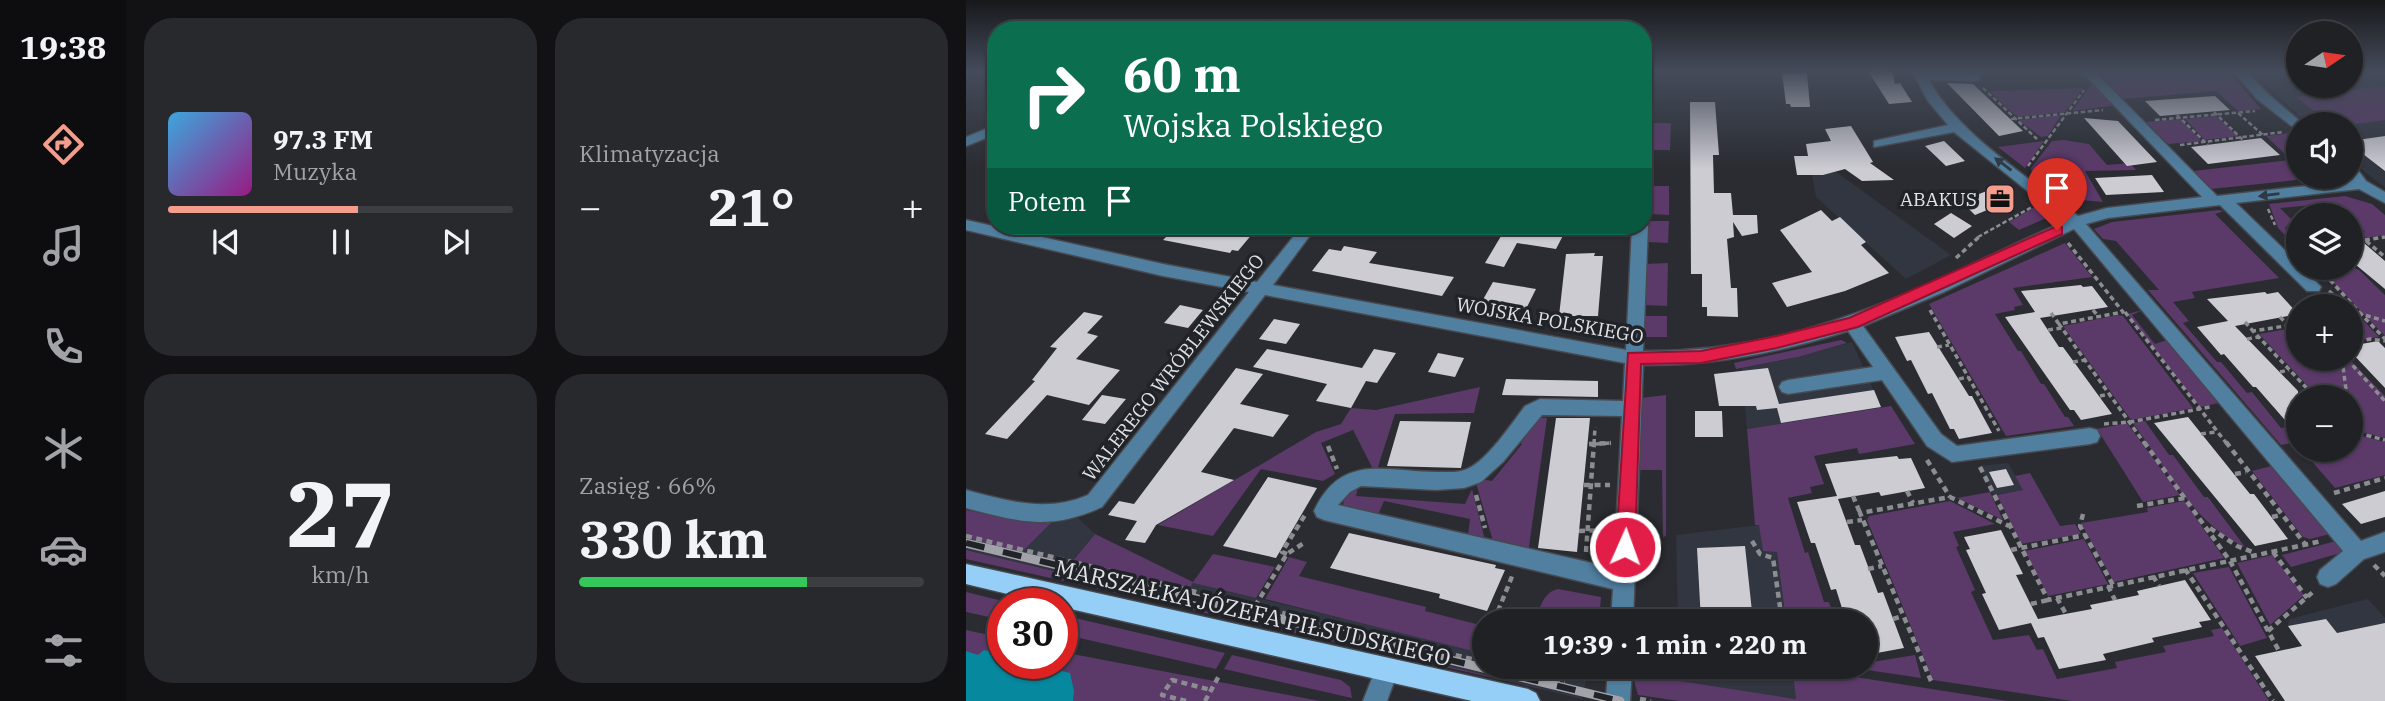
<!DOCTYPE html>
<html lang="pl">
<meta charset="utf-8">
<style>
:root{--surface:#202125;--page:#28292d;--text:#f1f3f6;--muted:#a2a3a7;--line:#3d3e42;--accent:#f49d8c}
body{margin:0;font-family:"IBM Plex Serif",serif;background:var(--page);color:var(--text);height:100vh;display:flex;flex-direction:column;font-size:26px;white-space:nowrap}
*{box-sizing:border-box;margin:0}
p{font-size:23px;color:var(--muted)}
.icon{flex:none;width:38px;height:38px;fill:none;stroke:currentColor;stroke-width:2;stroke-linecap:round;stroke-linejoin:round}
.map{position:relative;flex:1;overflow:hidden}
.side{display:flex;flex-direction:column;gap:18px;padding:18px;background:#121214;width:840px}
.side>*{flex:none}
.guide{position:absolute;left:21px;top:21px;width:665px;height:214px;border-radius:28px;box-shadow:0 2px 5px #0004,0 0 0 2px var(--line);background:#0b6e4f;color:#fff;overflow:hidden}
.needle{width:46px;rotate:77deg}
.fabs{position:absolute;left:1320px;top:21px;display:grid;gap:14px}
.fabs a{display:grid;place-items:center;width:77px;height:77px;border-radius:50%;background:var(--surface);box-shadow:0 2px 5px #0004,0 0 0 2px var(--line);font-size:35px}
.speed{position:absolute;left:21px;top:588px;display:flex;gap:14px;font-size:35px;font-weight:700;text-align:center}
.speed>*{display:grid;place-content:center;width:91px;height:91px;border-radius:50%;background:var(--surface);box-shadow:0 2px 5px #0004,0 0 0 2px var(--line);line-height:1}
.speed .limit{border:10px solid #d22;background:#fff;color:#111}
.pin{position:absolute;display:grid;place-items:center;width:60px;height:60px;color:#fff;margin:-72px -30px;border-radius:50% 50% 50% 0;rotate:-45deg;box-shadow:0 0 7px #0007}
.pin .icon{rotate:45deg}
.me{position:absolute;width:77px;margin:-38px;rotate:2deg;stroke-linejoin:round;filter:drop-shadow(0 0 5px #0008)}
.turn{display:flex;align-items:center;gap:24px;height:147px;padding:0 21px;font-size:32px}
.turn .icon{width:91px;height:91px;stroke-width:2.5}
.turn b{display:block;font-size:49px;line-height:60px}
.then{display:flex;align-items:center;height:66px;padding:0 21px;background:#0003;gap:14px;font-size:26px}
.big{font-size:52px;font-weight:700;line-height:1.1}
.side .card{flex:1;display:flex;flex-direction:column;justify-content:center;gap:10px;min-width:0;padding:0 24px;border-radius:28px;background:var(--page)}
.side .dial{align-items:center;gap:0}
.dial b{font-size:91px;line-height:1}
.song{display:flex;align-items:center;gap:21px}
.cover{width:84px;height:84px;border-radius:10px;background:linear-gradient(135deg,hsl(200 70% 55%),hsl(310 70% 35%))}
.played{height:7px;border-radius:4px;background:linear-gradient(90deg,var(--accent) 55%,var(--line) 55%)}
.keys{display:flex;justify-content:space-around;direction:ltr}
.heat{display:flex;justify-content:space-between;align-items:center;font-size:38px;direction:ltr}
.charge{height:10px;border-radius:5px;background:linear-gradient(90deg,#34c759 66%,var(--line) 0)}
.side .tiles{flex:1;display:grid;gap:18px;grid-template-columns:repeat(2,1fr)}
.trip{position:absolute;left:506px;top:609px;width:406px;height:70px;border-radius:35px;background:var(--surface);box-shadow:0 2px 5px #0004,0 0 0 2px var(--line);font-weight:700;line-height:70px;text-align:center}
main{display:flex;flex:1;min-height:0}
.tab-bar{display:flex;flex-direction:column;width:126px;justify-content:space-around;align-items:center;background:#0d0d0f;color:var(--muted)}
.tab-bar .icon{width:49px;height:49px}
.tab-bar .selected{color:var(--accent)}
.tab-bar b{font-size:32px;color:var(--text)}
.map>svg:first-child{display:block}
.built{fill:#313640}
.green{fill:#5b3969}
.water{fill:#06899f}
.building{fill:#cdccd3}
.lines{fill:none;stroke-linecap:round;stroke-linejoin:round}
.minor-casing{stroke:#47494e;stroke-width:3}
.major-casing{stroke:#47494e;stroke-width:3}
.path-far2{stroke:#8c8d92;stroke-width:2.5;stroke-dasharray:4.5 2.5;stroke-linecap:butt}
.path-far1{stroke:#8c8d92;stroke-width:3.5;stroke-dasharray:5 3.5;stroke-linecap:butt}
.path{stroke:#8c8d92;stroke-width:4.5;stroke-dasharray:6 4.5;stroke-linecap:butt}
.minor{fill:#507fa0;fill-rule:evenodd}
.major{fill:#95cff7;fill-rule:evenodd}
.rail-casing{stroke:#a2a3a8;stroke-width:9}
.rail{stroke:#202327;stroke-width:6;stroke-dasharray:19;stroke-linecap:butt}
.oneway{fill:#2c3a45}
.route{fill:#e11d48;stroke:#92132f;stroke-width:2}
.labels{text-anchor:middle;stroke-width:7;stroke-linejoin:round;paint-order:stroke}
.poi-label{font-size:19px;fill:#e1e2e6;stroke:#202327;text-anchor:end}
.street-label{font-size:19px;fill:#e1e2e6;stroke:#202327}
.near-street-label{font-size:23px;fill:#e1e2e6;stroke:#202327}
</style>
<main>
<nav class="tab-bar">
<b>19:38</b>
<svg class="icon selected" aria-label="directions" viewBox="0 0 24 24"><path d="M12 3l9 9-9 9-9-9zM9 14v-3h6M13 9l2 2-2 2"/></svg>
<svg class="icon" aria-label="music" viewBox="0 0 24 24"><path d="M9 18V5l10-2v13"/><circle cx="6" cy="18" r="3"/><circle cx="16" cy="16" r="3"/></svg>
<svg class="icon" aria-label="phone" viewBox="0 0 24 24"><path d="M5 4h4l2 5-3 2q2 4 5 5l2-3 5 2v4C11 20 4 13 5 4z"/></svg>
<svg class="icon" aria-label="climate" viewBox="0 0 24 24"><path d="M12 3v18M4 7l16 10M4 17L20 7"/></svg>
<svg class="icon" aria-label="car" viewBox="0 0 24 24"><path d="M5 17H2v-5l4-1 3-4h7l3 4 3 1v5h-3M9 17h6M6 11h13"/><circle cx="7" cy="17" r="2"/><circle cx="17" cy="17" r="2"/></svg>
<svg class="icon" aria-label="filters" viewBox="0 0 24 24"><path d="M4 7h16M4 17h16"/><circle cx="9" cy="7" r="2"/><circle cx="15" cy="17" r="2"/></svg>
</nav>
<section class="side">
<div class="tiles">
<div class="card">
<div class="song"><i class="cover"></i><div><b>97.3 FM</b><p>Muzyka</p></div></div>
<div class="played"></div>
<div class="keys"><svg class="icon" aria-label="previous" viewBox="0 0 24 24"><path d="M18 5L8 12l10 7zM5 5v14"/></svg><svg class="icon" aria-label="pause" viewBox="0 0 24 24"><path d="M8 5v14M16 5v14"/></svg><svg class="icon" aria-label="next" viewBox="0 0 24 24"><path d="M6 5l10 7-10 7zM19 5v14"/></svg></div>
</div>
<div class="card"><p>Klimatyzacja</p>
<div class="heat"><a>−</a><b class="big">21°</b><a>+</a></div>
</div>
<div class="card dial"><b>27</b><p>km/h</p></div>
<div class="card"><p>Zasięg · 66%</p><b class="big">330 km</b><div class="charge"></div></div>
</div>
</section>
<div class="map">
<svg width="1419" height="701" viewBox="0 0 1419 701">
<rect width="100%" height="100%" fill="#2a2c31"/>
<path class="built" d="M1285,71H1332V86H1384V71H1419V188L1384,160V124H1342Z
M844,164L869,171L985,255L940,279L850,197Z
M886,342L915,407L781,429L776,368L832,357Z
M1042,463L1058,490L1027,495L1013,466Z
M110,516L129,534L104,563L221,593L227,583L518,652V667H578L621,677L616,699L0,550V538L56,552L88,520Z
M793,525L811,552L820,621H712L710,535Z
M1402,599L1419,618V701L1336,646L1322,626L1323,619Z
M713,667H826L830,699L713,681Z"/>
<path class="green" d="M1130,71H1262L1295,109L1272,111L1250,91L1157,99Z
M1128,81L1152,105L1106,111Z
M1417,86L1419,87V120C1368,127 1371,129 1330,97Z
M1117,88L1099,112L1051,117L1023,91Z
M1095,115L1082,136L1075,137L1052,120Z
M1250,116L1272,136L1239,140L1219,119Z
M1215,119L1235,141L1202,144L1180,122Z
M686,123H705L704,150H685Z
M1323,133L1332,140V164L1325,165L1332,171V177L1340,179L1245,189L1227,171L1325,160L1300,136Z
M1098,140L1123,144L1141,165L1164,163L1170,170L1119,171L1137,202L1103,199L1066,173L1065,168L1086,141Z
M1078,141L1059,168L1032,147Z
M684,186H703V215L683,214Z
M1379,196L1406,204L1419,215V235L1384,240V233L1399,232L1384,215L1366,203L1314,208L1326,220L1319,228L1323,234L1319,235L1312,228L1303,204Z
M1074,204L1085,216L1053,230L1043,222Z
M1253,210L1258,211L1249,214L1313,278L1226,292L1229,298L1207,302L1223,321L1217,323L1251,362H1255L1281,393L1286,392L1315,428L1321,427L1332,442L1315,445L1182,290H1193L1150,241L1137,239L1128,229L1146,222Z
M683,221H703L702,243L681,242Z
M1099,243L1126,277L1047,288L1057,305L1048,307L1049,310L1029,314L1052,351H1055L1075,384H1078L1099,417H1102L1108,426L1040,436L963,304Z
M702,263L701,306L679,305L680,264Z
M1384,266L1393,270L1419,295V336L1353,268Z
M1177,310L1166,315L1189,344L1201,340L1253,403L1234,407L1161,314Z
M1152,315L1157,316L1227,408L1165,420L1097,326Z
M678,316H701V337H678Z
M1394,317L1413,337L1384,342V318Z
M1332,327V359H1383L1419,396V438L1384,429V397H1352L1293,334Z
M875,340L881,343L832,357L770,369L768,363Z
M514,387L508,413L429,414L411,470L407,469L387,430L355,443L369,474L357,481L295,469L247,536L192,525L350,432L375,424L385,408L410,410Z
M700,395V536L697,537L696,470H672L675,398Z
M925,406L949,444L893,454L891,448L848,456L858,484L844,487L846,493L822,498L839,553L842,552L858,602H863L869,621H820L811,552L797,551L793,525H789L781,429Z
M565,417L581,418L562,554L527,541L510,483L515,479L526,481L556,444L549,436Z
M1179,421L1203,455H1207L1238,497H1242L1279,547C1228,524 1199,467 1167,423Z
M1161,423L1214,495L1177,502L1131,429Z
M1384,433L1419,442V475L1369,488L1336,450H1384V438L1388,437Z
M1309,465L1368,533L1344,539L1337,537L1286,471Z
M1064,473L1094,526L1109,524L1115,534L1055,544L1031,495L1057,490L1049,476Z
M393,483L390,496L499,504L506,489L519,540L502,535L504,519L418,501L411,517L377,507L378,495Z
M1024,492L1037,520L991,498Z
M984,501L1029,524L987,532L993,546L990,547L1009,590L1005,592L1027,640L1063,635L1071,650L1077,649L1091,679L1151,668L1149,662L1200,652L1197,646L1248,636L1245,630L1256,628L1303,701H1106L967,680L901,520L903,516Z
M1218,501L1258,558L1148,582L1115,523L1182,512L1181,508Z
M0,510L72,523L88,520L56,552L0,538Z
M129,534L227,582L247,554L309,567L290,598L227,583L221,593L104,564Z
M1118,539L1142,584L1082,596L1059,551Z
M1374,540L1378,552L1325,567L1316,555Z
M0,550L585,691L0,559Z
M1306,555L1338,595L1304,625L1271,563Z
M323,557L341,562L333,576L460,607L459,611L518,626V634L511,652L299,599Z
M1263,567L1301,638L1274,646L1227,573Z
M592,589L635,597L633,621H570C574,608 577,592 592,589Z
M0,592L49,604H37V620L0,612Z
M96,615L259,653L250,669L96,634Z
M0,630L37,638V663H96V652L354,701H0Z
M266,655L375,680L384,687L386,698L258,669Z
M949,655L955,678L881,667H900V663Z
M668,667H713L714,681L830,699L826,667L1042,701H714L672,695L667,677Z"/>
<path class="water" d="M18,650L37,655V663L71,665L104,673L108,691L107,701H0V651L12,655Z"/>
<path class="building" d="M902,71H926L929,84L934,83L946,102L923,104Z
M816,73H841L844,107H825L824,104H820Z
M981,83L1007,84L1057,131L1033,136Z
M1249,96L1264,110L1194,116L1179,101Z
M724,102H749L753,155H747L748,193H765L767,215H791L792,233L776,236L767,222L768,237L761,239L765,288H771L772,317L741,316V307H736V274H725Z
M1118,118L1152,121L1191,162L1161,166Z
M885,126L907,162L904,163L928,180L896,181L879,169L857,175H831L828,156H842L840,144L865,141L859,129Z
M1419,136V171L1384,144V141Z
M1295,138L1314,155L1242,164L1225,147Z
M978,141L999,161L980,166L959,146Z
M1186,175L1198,192L1140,195L1129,178Z
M1031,187L1046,200L1009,215L995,201Z
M855,210L866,221L874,217L900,242L895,245L923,273L879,291L821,307L806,283L846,272L814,230Z
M985,213L1006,226L988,238L968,224Z
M211,226H246L287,233L272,251L266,250L264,253L197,240Z
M541,226H602L590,249L551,243L538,267L519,263Z
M1398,243L1419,261V289L1384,260V245Z
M378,246L411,252L403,263L488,277L476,296L346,271L363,249L375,251Z
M629,253L628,256H637L632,316H593L600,254Z
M527,282L570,289L559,311L515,303Z
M1115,285L1117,287L1126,286L1142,307L1074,318L1093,347H1097L1146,414L1115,420L1108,410H1104L1039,317L1069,312L1055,291Z
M1299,292L1301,294L1312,292L1332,314L1269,326L1332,391V435L1290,387H1287L1258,354L1255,355L1231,327L1262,321L1241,299Z
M214,305L237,310L222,328L198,323Z
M118,312L137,316L121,333L132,336L110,359L154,370L123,405L81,395L41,439L19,434L69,381L66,380L91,348L84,347Z
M308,319L334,324L320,344L293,339Z
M963,332L1003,396H1006L1026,433L993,439L988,429H984L966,393L962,394L945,360L941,361L929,337Z
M1412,341L1419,348V388L1384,351V346Z
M301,349L396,368L408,349L430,353L411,383L400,381L385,408L350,401L361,384L287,367Z
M472,353L498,358L489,377L462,372Z
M270,368L297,374L274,404L323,415L307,437L268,428L235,472L268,480L190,525L179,543L159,540L171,521L142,515L153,501L168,504Z
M802,368L813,404L908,390L915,407L815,423L811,408L791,410L790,406H753L748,374Z
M540,379L632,381V397L536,395Z
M136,395L160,399L139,424L116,420Z
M729,411H756L757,437H729Z
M1222,417L1284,494H1288L1322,539L1289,546L1188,423Z
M590,418H624L611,552L572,548Z
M434,421L505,422L495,468L421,466Z
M931,456L933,459L945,458L959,488L915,496L913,492L872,499L889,545H894L912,593L917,592L938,648L900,655V621H880L870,589L865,590L849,543H845L831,502L871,496L859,464Z
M1040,469L1048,485L1031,488L1023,472Z
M302,477L351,488L310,558L257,546Z
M1419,491V517L1395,524L1376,504Z
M1035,530L1057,574L1050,575L1072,619L1126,609L1124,605L1173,595L1171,591L1219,580L1245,620L1233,622L1236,627L1186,638L1188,642L1137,654L1140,660L1093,669L1078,637L1072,638L1065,623L1033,630L1016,594L1020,593L1000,550L1004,549L998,537Z
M383,533L530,565L529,568L539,570L521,611L473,598L474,594L364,568Z
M779,546L787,621H735L731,548Z
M1360,619L1371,633L1419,623V701H1319L1289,656L1336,646L1322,626Z"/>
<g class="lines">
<g class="minor-casing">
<path id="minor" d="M677,71H687L684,158L677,162Z
M946,71L1013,74V80L1009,81L963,80C992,134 1064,178 1112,216L1141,208L1236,197L1115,71H1128L1251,196L1385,181L1382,177L1384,165L1389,166L1400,181L1419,192V203L1393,189L1270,203L1332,263V268H1337L1355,287L1353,291H1341L1254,205L1142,218L1120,224L1395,541L1419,532V552L1398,559L1370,584L1362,587L1354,584L1351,577L1354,570L1377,551L1108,229L978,292L897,326L975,434L991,446L1124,428L1131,430L1134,436L1131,442L1124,444L986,462L961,446L916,380L822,394L816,392L813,387L816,382L822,380L907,367L882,331C815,352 747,366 677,365L667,621H645L647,589L358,520L351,517L348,511C376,451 421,473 475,472C483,472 493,473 501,469C521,461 546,423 559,406L574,399L657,401L659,363L299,295L136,507C84,531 53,522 0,508V490C42,501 81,513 122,495L283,292L197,276L0,230V220L197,264L291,282L336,226H351L307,285L660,350L666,226H677V222L682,226L677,351C841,353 955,286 1099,221L988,132L908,147V141L982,125L962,101ZM576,415L656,416L648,568L372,505L384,492L395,486L470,490L498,488L515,482L537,462Z
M1267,71H1280L1301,93L1337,124H1332V131L1291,99Z
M30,125V134L0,146V137Z
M420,659L428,663L432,671L421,701H397L412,663Z
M642,667H666L664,701H640Z"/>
</g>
<g class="major-casing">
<path id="major" d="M0,564L562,689L570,693L574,701H506L96,607V604H83L0,584Z"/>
</g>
<path class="path-far2" d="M1017,88L1071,139
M1248,112L1278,141
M1272,113L1297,135
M1211,115L1242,145
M1045,119L1137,110
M1189,120L1289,111
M1214,145L1317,132
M1062,166L1118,90
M1302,209L1309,225
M1384,230L1395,237
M1012,237L1066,207"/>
<path class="path-far1" d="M1392,235L1399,240L1419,237
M1102,243L1157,312L1093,324L1179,444
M1384,243L1399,240L1419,257
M990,258L1015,235
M1364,280L1395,314L1419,321
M1363,291L1380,306
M964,310L1033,431
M1127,310L1133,317
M1159,312L1261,444
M1085,313L1093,324
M1384,316L1395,314L1419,339
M1314,317L1322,325
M1279,322L1287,331
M1332,324L1287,331L1349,397
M1082,330L1096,328
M1281,339L1292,337
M1384,344L1404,339L1419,341
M971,347L983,345
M1376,359L1381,397
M1381,359L1419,401
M1107,362L1119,360
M1314,372L1323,370
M993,379L1002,377
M1134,396L1144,394
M1138,424L1164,422L1244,407
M1384,431L1419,440
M1235,434L1250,432
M628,444L629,427
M630,444L645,443"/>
<path class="path" d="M1178,442L1264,561L1313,651
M1260,442L1339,544
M623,444L645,443
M362,446L371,469
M961,460L984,497
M1014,467L1082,600L1356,541
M1269,474L1280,472
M618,485H644
M941,491L947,503
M1368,493L1419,478
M510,495L519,528
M887,496L894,513
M1171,506L1219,498
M1117,514L1114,526L1147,585
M1306,517L1315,515
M881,522L896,520
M1244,528L1271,546L1289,553
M613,531L641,530
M0,536L518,662
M786,541L794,554L807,558L816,621
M1045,550L1119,535
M620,552L628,442
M1307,552L1341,598
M321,554L316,552L339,515
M1408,565L1419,576
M902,569L916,566
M1219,569L1307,701
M1187,576L1193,586
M1142,586L1149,600
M1091,598L1100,614
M1065,604L1082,600
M289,606L321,554L338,543
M532,611L565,618L563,621
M927,619L937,616
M528,621L547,574
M1302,631L1348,591
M512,661L518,644
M537,667L599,681
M965,681L894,513L984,497L1043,526
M674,699L685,701
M220,701L196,695L206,680L245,690
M239,701L253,676"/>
<use href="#minor" class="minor"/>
<use href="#major" class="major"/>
<g class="rail-casing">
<path id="rail" d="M0,543L654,701"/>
</g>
<use href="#rail" class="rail"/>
</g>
<defs><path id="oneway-solid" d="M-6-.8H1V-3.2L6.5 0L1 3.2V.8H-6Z" transform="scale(1.75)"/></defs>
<g class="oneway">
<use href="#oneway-solid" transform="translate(1037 164) rotate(-143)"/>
<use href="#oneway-solid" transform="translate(1303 195) rotate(173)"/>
</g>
<linearGradient id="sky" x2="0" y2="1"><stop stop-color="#17181b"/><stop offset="0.42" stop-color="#444b5a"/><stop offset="1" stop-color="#444b5a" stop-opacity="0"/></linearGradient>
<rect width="1419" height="169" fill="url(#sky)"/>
<path class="route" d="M1091,226L1096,227V234L892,327L811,348L735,363L675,364L669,547L666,553L659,555L653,553L650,547L662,353L735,351L811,336L883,318Z"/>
<defs>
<g id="office-square" transform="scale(1.575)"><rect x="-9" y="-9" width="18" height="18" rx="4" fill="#f49d8c" stroke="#202327"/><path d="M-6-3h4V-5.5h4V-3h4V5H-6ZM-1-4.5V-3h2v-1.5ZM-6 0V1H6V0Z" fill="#111"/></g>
</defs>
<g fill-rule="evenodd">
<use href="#office-square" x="1034" y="199"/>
</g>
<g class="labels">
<g class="poi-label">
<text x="1011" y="206">ABAKUS</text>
</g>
<g class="street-label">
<text transform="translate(584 320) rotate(10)" y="7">WOJSKA POLSKIEGO</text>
<text transform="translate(207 367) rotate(-52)" y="7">WALEREGO WRÓBLEWSKIEGO</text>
</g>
<g class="near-street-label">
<text transform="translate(287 613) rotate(13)" y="8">MARSZAŁKA JÓZEFA PIŁSUDSKIEGO</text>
</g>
</g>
</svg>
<div class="fabs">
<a><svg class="needle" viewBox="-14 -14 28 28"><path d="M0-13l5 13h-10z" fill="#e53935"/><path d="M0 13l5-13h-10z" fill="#a2a3a7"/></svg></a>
<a><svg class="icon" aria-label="sound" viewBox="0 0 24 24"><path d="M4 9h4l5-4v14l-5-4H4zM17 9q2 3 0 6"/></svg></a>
<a><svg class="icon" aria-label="layers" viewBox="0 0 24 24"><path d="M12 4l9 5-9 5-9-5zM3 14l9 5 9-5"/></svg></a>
<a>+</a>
<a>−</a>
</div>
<div class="speed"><div class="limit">30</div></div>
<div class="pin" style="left:1091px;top:230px;background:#d93025"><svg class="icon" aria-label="arrive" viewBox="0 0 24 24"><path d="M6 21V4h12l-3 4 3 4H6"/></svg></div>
<svg class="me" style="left:659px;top:547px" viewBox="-20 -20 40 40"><circle r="17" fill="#e11d48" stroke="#fff" stroke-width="3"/><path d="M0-11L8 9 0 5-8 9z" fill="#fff"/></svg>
<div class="trip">19:39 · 1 min · 220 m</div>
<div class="guide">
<div class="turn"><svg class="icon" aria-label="right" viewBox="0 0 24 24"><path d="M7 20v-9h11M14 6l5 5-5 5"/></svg><div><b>60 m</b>Wojska Polskiego</div></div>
<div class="then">Potem<svg class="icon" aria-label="arrive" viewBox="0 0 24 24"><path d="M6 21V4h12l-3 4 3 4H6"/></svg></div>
</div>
</div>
</main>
